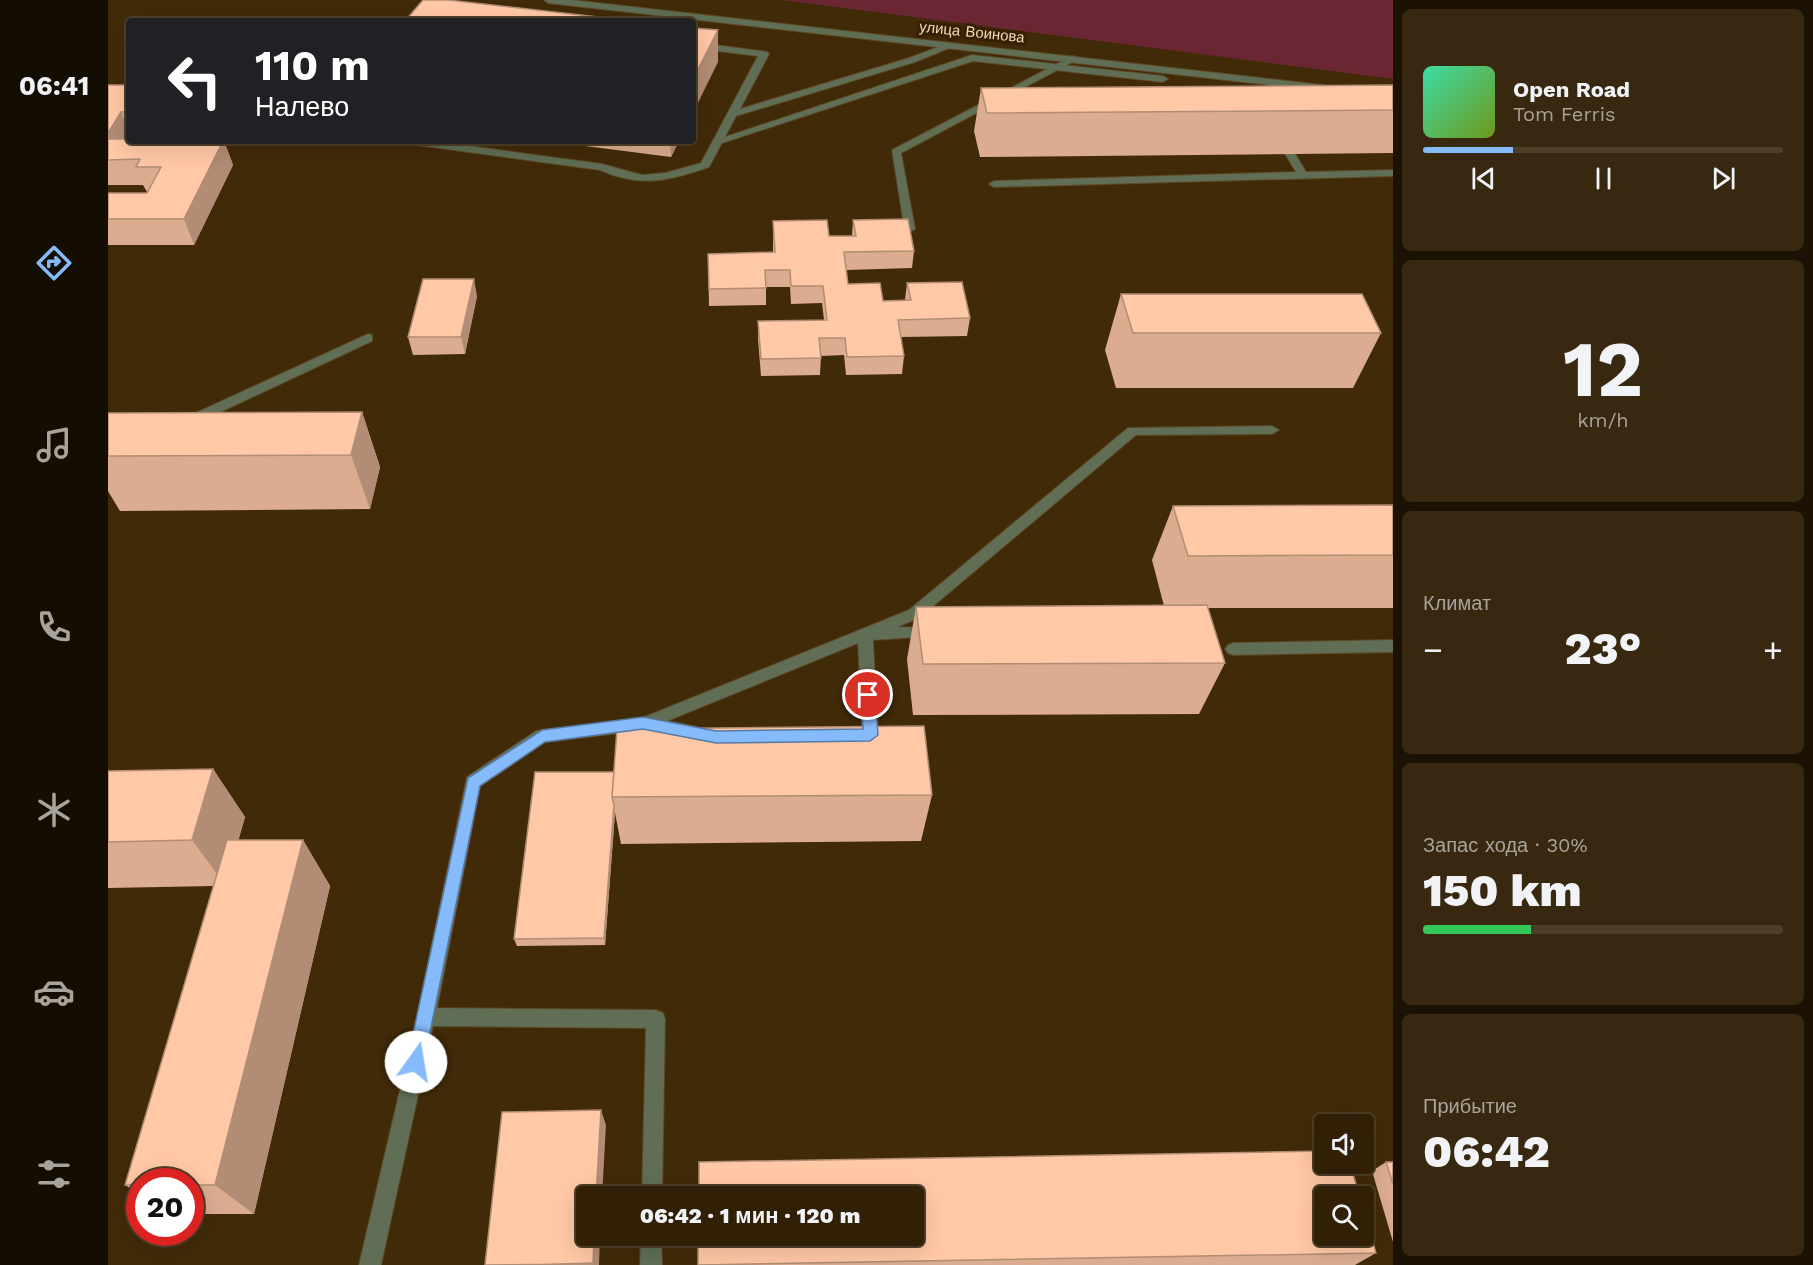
<!DOCTYPE html>
<html lang="ru">
<meta charset="utf-8">
<style>
:root{--surface:#312006;--page:#392810;--text:#f1f3f6;--muted:#a8a39b;--line:#4c3e28;--accent:#85bbfb}
body{margin:0;font-family:"Work Sans",sans-serif;background:var(--page);color:var(--text);height:100vh;display:flex;flex-direction:column;font-size:22px;white-space:nowrap}
*{box-sizing:border-box;margin:0}
p{font-size:20px;color:var(--muted)}
.icon{flex:none;width:33px;height:33px;fill:none;stroke:currentColor;stroke-width:2;stroke-linecap:round;stroke-linejoin:round}
.map{position:relative;flex:1;overflow:hidden}
.sheet{display:flex;flex-direction:column;gap:9px;padding:9px;background:#1b1203;width:420px}
.sheet>*{flex:none}
.guide{position:absolute;left:18px;top:18px;width:570px;height:126px;border-radius:6px;box-shadow:0 6px 24px #0002,0 0 0 2px var(--line);background:#202124;color:#fff;overflow:hidden}
.fabs{position:absolute;left:1206px;top:1114px;display:grid;gap:12px}
.fabs a{display:grid;place-items:center;width:60px;height:60px;border-radius:6px;background:var(--surface);box-shadow:0 6px 24px #0002,0 0 0 2px var(--line);font-size:30px}
.speed{position:absolute;left:18px;top:1168px;display:flex;gap:12px;font-size:30px;font-weight:700;text-align:center}
.speed>*{display:grid;place-content:center;width:78px;height:78px;border-radius:50%;background:var(--surface);box-shadow:0 6px 24px #0002,0 0 0 2px var(--line);line-height:1}
.speed .limit{border:9px solid #d22;background:#fff;color:#111}
.pin{position:absolute;display:grid;place-items:center;width:51px;height:51px;color:#fff;margin:-26px;border:3px solid #fff;border-radius:50%;box-shadow:0 2px 6px #0007}
.me{position:absolute;width:66px;margin:-33px;rotate:13deg;stroke-linejoin:round;filter:drop-shadow(0 0 4px #0008)}
.turn{display:flex;align-items:center;gap:21px;height:126px;padding:0 30px;font-size:27px}
.turn .icon{width:78px;height:78px;stroke-width:2.5}
.turn b{display:block;font-size:42px;line-height:51px}
.big{font-size:45px;font-weight:800;line-height:1.1}
.sheet .card{flex:1;display:flex;flex-direction:column;justify-content:center;gap:9px;min-width:0;padding:0 21px;border-radius:9px;background:var(--page)}
.sheet .dial{align-items:center;gap:0}
.dial b{font-size:78px;line-height:1}
.song{display:flex;align-items:center;gap:18px}
.cover{width:72px;height:72px;border-radius:9px;background:linear-gradient(135deg,hsl(160 70% 55%),hsl(80 70% 35%))}
.played{height:6px;border-radius:3px;background:linear-gradient(90deg,var(--accent) 25%,var(--line) 25%)}
.keys{display:flex;justify-content:space-around;direction:ltr}
.heat{display:flex;justify-content:space-between;align-items:center;font-size:33px;direction:ltr}
.charge{height:9px;border-radius:4px;background:linear-gradient(90deg,#34c759 30%,var(--line) 0)}
.trip{position:absolute;left:468px;top:1186px;width:348px;height:60px;border-radius:6px;background:var(--surface);box-shadow:0 6px 24px #0002,0 0 0 2px var(--line);font-weight:800;line-height:60px;text-align:center}
main{display:flex;flex:1;min-height:0}
.tab-bar{display:flex;flex-direction:column;width:108px;justify-content:space-around;align-items:center;background:#140d02;color:var(--muted)}
.tab-bar .icon{width:42px;height:42px}
.tab-bar .on{color:var(--accent)}
.tab-bar b{font-size:27px;color:var(--text)}
.map>svg:first-child{display:block}
.green{fill:#6a2733}
.lines{fill:none;stroke-linecap:round;stroke-linejoin:round}
.lane-casing{stroke:#5d4625;stroke-width:2}
.street-casing{stroke:#5d4625;stroke-width:2}
.lane{fill:#5f6e54;fill-rule:evenodd}
.street{fill:#5f6e54;fill-rule:evenodd}
.wall{fill:#dbac8f}
.shaded-wall{fill:#b28c74}
.building{fill:#ffc8a6;stroke:#b28c74;stroke-width:1.5}
.route{fill:#85bbfb;stroke:#567aa3;stroke-width:1.5}
.labels{text-anchor:middle;stroke-width:6;stroke-linejoin:round;paint-order:stroke}
.far-street-label{font-size:15px;fill:#f3dbbd;stroke:#362000}
</style>
<main>
<nav class="tab-bar">
<b>06:41</b>
<svg class="icon on" aria-label="directions" viewBox="0 0 24 24"><path d="M12 3l9 9-9 9-9-9zM9 14v-3h6M13 9l2 2-2 2"/></svg>
<svg class="icon" aria-label="music" viewBox="0 0 24 24"><path d="M9 18V5l10-2v13"/><circle cx="6" cy="18" r="3"/><circle cx="16" cy="16" r="3"/></svg>
<svg class="icon" aria-label="phone" viewBox="0 0 24 24"><path d="M5 4h4l2 5-3 2q2 4 5 5l2-3 5 2v4C11 20 4 13 5 4z"/></svg>
<svg class="icon" aria-label="climate" viewBox="0 0 24 24"><path d="M12 3v18M4 7l16 10M4 17L20 7"/></svg>
<svg class="icon" aria-label="car" viewBox="0 0 24 24"><path d="M5 17H2v-5l4-1 3-4h7l3 4 3 1v5h-3M9 17h6M6 11h13"/><circle cx="7" cy="17" r="2"/><circle cx="17" cy="17" r="2"/></svg>
<svg class="icon" aria-label="filters" viewBox="0 0 24 24"><path d="M4 7h16M4 17h16"/><circle cx="9" cy="7" r="2"/><circle cx="15" cy="17" r="2"/></svg>
</nav>
<div class="map">
<svg width="1285" height="1265" viewBox="0 0 1285 1265">
<rect width="100%" height="100%" fill="#412a08"/>
<path class="green" d="M674,0H1285V79Z"/>
<g class="lines">
<g class="lane-casing">
<path id="lane" d="M585,42L659,52L661,54L632,109L801,58L841,43L849,45L807,62L628,116L601,167C560,181 533,188 492,170L302,144L297,141H325L494,164L534,175L557,173L593,163L650,56L585,48Z
M964,56L972,58L793,153L807,229L801,232L797,231L784,150Z
M1172,134L1177,137L1198,172L1285,170V176L886,187L881,184L886,181L1188,172L1167,137Z
M260,334L264,335V341L89,423H79L78,420L79,417Z
M1164,426L1171,430L1164,434L1028,435L811,618L789,627L827,628L829,632L827,636L765,640L770,735L768,740L762,742L744,740L742,735L744,730L754,728L750,643L559,721L589,727L591,732L589,737L583,739L536,730L437,742L372,786L329,1008L548,1010L555,1013L557,1019L554,1197H534L538,1028L325,1026L273,1265H251L309,1017L359,777L428,731L534,718L801,610L1020,428Z
M1285,640V652L1125,655L1120,653L1117,649L1120,645L1125,643Z
M533,1236H553L554,1265H532Z"/>
</g>
<g class="street-casing">
<path id="street" d="M436,0H464L1215,85L1220,88L1215,91L440,3Z
M864,55L1055,76L1060,79L1055,82L865,61L614,143L605,141Z"/>
</g>
<use href="#lane" class="lane"/>
<use href="#street" class="street"/>
</g>
<path class="wall" d="M0,85H21V141H116L125,165L86,245H0V193H39V192L35,185H0Z
M1285,85V153L872,157L866,131L873,88Z
M438,141H571L563,157Z
M745,220L806,251L804,268L738,270L740,284L775,301L797,300L799,283L862,318L859,336L793,337L796,356L794,374L738,375L736,355L713,356L712,375L653,376L650,339V321L716,320L714,303L683,304L682,287H658V305L601,306L600,254L665,253V221L721,236H744Z
M1013,294L1273,333L1245,388H1008L997,350Z
M369,296L357,354L305,355L300,337Z
M254,412L272,467L262,509L12,511L0,491V413Z
M1285,505V608H1100L1117,663L1091,714L805,715L799,659L808,607L1056,606L1044,560L1065,506Z
M105,769L137,817L130,840H195L222,886L146,1214H82V1182H32V1194L17,1185L106,886L0,888V771Z
M427,772L824,795L813,841L513,844L507,813L497,945L409,946L406,939Z
M1278,1162H1285V1242L1264,1171Z
M1268,1253L1247,1265H590Z"/>
<path class="shaded-wall" d="M610,30V62L585,113V79Z
M13,112L21,132V141L0,148V133Z
M115,141H116L125,165L86,245L76,219Z
M562,141H571L563,157Z
M366,279L369,296L357,354L353,337Z
M254,412L272,467L262,509L243,455Z
M105,769L137,817L118,886L84,840Z
M506,805L507,813L497,945L496,938Z
M195,840L222,886L146,1214L107,1185Z
M493,1110L498,1125L494,1197H488Z
M486,1236H492L491,1265H484Z"/>
<path class="building" d="M315,0H340L526,21H297Z
M585,28L610,30L585,79Z
M0,85H21V112H13L0,133Z
M1285,85V110L879,113L873,88Z
M0,139H21V141H115L76,219H0V193H39L53,167H28L32,159L0,160Z
M800,219L806,251L736,252L740,284L772,283L775,301L803,300L799,283L854,282L862,318L790,320L796,356L739,357L737,338H711L713,358L653,359L650,321L719,320L715,286H683L682,270H657L658,288L601,289L600,254L667,252L665,221L719,220L721,236H748L745,220Z
M315,279H366L353,337H300Z
M1013,294H1254L1273,333H1025Z
M254,412L243,455L0,456V413Z
M1285,505V555L1080,556L1065,506Z
M1099,605L1117,663L815,664L808,607Z
M816,726L824,795L504,797L509,729Z
M105,769L84,840L0,842V771Z
M427,772H506L504,797L506,805L496,938L406,939Z
M119,840H195L107,1185H82V1182H32V1185H17Z
M493,1110L488,1197H478V1236H486L485,1264L377,1265L394,1112Z
M1216,1151V1164H1242L1252,1197H1216V1236H1256V1210L1268,1253L590,1265V1236H806V1197H591V1162Z
M1278,1162H1285V1184Z
M485,1263L484,1265H415Z"/>
<path class="route" d="M760,689L767,695L770,735L762,741L608,743L535,729L437,742L372,786L316,1062L314,1068L308,1071L302,1068L299,1062L360,778L434,730L535,717L608,731L755,729L753,695Z"/>
<g class="labels">
<g class="far-street-label">
<text transform="translate(864 32) rotate(6)" y="5">улица Воинова</text>
</g>
</g>
</svg>
<div class="fabs">
<a><svg class="icon" aria-label="sound" viewBox="0 0 24 24"><path d="M4 9h4l5-4v14l-5-4H4zM17 9q2 3 0 6"/></svg></a>
<a><svg class="icon" aria-label="search" viewBox="0 0 24 24"><circle cx="10" cy="10" r="6"/><path d="M15 15l6 6"/></svg></a>
</div>
<div class="speed"><div class="limit">20</div></div>
<div class="pin" style="left:760px;top:695px;background:#d93025"><svg class="icon" aria-label="arrive" viewBox="0 0 24 24"><path d="M6 21V4h12l-3 4 3 4H6"/></svg></div>
<svg class="me" style="left:308px;top:1062px" viewBox="-20 -20 40 40"><circle r="19" fill="#fff"/><path d="M0-13L10 11 0 6-10 11z" fill="#85bbfb"/></svg>
<div class="trip">06:42 · 1 мин · 120 m</div>
<div class="guide">
<div class="turn"><svg class="icon" aria-label="left" viewBox="0 0 24 24"><path d="M17 20v-9H6M10 6l-5 5 5 5"/></svg><div><b>110 m</b>Налево</div></div>
</div>
</div>
<section class="sheet">
<div class="card">
<div class="song"><i class="cover"></i><div><b>Open Road</b><p>Tom Ferris</p></div></div>
<div class="played"></div>
<div class="keys"><svg class="icon" aria-label="previous" viewBox="0 0 24 24"><path d="M18 5L8 12l10 7zM5 5v14"/></svg><svg class="icon" aria-label="pause" viewBox="0 0 24 24"><path d="M8 5v14M16 5v14"/></svg><svg class="icon" aria-label="next" viewBox="0 0 24 24"><path d="M6 5l10 7-10 7zM19 5v14"/></svg></div>
</div>
<div class="card dial"><b>12</b><p>km/h</p></div>
<div class="card"><p>Климат</p>
<div class="heat"><a>−</a><b class="big">23°</b><a>+</a></div>
</div>
<div class="card"><p>Запас хода · 30%</p><b class="big">150 km</b><div class="charge"></div></div>
<div class="card"><p>Прибытие</p><b class="big">06:42</b></div>
</section>
</main>
